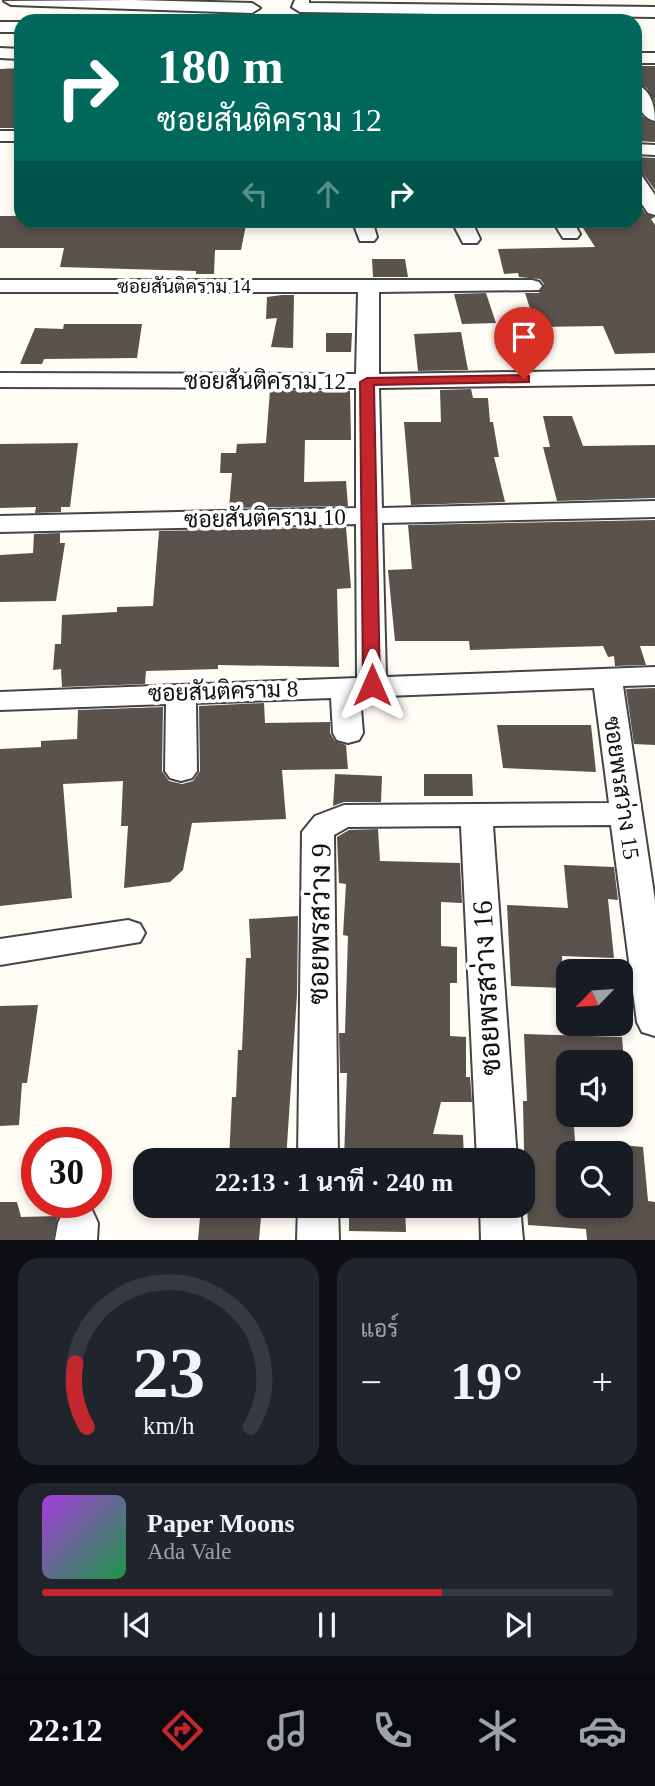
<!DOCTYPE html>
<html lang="th">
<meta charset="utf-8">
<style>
:root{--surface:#171b24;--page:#20242c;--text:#f1f3f6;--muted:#9ea1a6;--line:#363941;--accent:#c4262e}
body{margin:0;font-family:"Times New Roman",Sarabun,serif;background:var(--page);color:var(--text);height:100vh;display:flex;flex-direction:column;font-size:26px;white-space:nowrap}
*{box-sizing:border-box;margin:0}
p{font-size:23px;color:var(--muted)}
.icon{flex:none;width:38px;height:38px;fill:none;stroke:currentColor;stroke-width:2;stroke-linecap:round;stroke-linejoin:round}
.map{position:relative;height:1240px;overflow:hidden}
.details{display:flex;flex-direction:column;gap:18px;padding:18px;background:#0d0f14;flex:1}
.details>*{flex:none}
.banner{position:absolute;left:14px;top:14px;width:628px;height:214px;border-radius:21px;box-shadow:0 4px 10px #0003;background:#00695c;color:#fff;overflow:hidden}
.needle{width:46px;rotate:245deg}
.buttons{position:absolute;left:556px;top:959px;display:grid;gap:14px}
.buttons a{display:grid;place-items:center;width:77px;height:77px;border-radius:14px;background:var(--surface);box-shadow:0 4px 10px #0003;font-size:35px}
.speed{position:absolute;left:21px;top:1127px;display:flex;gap:14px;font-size:35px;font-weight:700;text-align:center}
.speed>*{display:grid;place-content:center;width:91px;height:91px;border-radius:50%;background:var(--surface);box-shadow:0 4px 10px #0003;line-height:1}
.speed .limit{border:10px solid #d22;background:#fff;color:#111}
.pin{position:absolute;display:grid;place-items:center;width:60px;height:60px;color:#fff;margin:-72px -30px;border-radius:50% 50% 50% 0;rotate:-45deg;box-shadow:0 0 7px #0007}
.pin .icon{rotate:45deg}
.me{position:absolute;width:77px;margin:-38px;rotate:0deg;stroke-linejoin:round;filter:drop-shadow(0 0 5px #0008)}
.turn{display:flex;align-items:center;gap:24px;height:147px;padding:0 28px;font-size:32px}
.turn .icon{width:91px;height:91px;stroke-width:2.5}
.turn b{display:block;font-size:49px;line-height:60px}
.lanes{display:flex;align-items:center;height:66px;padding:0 28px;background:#0003;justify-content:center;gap:35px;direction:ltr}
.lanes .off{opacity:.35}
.big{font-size:52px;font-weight:700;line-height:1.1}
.details .tile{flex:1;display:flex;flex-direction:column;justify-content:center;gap:10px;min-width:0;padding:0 24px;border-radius:21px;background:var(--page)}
.details .dial{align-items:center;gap:0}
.dial svg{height:182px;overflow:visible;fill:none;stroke:var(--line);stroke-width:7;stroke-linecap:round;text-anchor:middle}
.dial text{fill:var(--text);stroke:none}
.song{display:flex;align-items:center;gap:21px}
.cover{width:84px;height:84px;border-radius:10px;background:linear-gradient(135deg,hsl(280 70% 55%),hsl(140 70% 35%))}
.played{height:7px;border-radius:4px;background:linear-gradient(90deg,var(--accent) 70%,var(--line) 70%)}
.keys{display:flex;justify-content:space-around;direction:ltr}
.heat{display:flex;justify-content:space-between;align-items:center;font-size:38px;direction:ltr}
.details .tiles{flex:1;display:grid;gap:18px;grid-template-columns:1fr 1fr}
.tile:last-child{grid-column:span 2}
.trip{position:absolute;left:133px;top:1148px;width:402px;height:70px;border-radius:21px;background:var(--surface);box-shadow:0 4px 10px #0003;font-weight:700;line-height:70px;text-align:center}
.menu{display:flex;height:112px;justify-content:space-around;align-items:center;background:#090b0e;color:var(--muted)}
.menu .icon{width:49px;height:49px}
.menu .on{color:var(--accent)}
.menu b{font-size:32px;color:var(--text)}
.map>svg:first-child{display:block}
.building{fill:#5a524d}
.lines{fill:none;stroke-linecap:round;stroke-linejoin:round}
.minor-casing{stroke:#444;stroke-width:4}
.minor{fill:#fff;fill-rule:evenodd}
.route{fill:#c4262e;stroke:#7f191e;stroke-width:2}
.labels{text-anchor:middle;stroke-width:7;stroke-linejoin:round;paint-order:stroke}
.far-street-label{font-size:19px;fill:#111;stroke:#fff}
.street-label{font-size:23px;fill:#111;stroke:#fff}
.near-street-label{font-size:28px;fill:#111;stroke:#fff}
</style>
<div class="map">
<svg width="655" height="1240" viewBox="0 0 655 1240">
<rect width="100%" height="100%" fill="#fffdf5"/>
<path class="building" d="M635,66H655V102L647,88L635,82Z
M21,68V123L17,128H0V69Z
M635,104L643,117L655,123V142L635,141Z
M635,157L655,158V190L644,175L635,172Z
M635,199L646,214L655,217L651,219L655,225V353L615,354L603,326L536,327L525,293H539L544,284L540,279L519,277L518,273L504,274L498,249L595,247L578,220H635Z
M0,216H21V220H247L241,250H215L214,274H196V271L60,267L64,248H0Z
M372,259H405L408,277H373Z
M486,293L496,323L462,324L454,294Z
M282,295H294L293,348L271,347L277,318L266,319L267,297Z
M64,324H142L137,358L44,359L42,364H20L35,328L63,329Z
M461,332L468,370L418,371L414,334Z
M326,333H352L351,352H326Z
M471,389L473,398H488L490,422H493L499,457H494L505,502L411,505L404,422H441L440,390Z
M270,390L350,391L351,440H305L304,482L346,481L348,506L229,508L232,473H220L221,453H236L237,444L266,443Z
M543,416H572L583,446L655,445V498L557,501L543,447H550Z
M78,443L70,507H61V512L35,513L36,507L0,508V444Z
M655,520V646H640L646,665L615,666L614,656L608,657L603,646L470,650L469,641H395L388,570L412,569L408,525Z
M346,527L351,588L337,589L339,667L218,665V669L146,671L145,684L62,687L61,669L53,670L55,644H61L62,615L117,612V607L153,606L159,531Z
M60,533V543H65L56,601L0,602V555L33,553L34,534Z
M655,688V745L634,744L626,689Z
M264,703L265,723L330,722V733L335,741L346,745L348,769L282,770L286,819L192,823L183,870L170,882L124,888L128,826H121L123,781L63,784L72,898L0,906V749L41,747V741L77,739L78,710L163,707L162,771L169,781L182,784L193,781L200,771L199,706Z
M497,725H591L596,772L503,768Z
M335,774L382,776L381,802H344L333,806Z
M424,774H472L473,796H424Z
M378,829L380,861L460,863L462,903L441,902V946L457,947V983H450V1036L466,1037V1077H470L472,1102H441L433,1134L463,1135L464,1160H344L347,1073H340L339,1033H345L348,936L343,935L346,884L339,883L337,837L349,830Z
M564,865L614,867L618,900L608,899L614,958L562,956L564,988L511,986L507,905L568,908Z
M298,916L297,995L286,1160H229L232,1097H236L238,1050H242L246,958H251L249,919Z
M38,1005L27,1083H22L19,1125L0,1126V1006Z
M524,1034L622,1037L624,1062H569V1115H573L576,1153H569V1206H621V1145L643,1147L648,1201L655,1202V1240H587L586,1229L528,1225L524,1149L523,1101H527Z
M0,1202H17L21,1217L58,1216L53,1240H0Z
M201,1206H262L259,1240H198Z
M349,1206H405L406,1232L349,1231Z"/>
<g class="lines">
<g class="minor-casing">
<path id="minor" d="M132,0L252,3L260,8L252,13L11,5L4,1Z
M295,0H309V3L655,7V17L300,12L292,7Z
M0,22H21V32H0Z
M0,48L21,49V59L0,58Z
M635,53H655V63H635Z
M635,84C651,89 655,106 655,121C639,117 635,99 635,84Z
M0,131H21V141H0Z
M635,144L655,145V155L635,154Z
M635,174L642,176L655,195V215L648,213L635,194Z
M352,220H372L377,237L374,241H360Z
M451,220H471L480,239L477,243H463Z
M552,220H572L580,234L577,238H563Z
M0,280H532L539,282L542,286L539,290L379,292V374L655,370V384L379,388L382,508L655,501V517L382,523L386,677L655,667V685L623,686L655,901V1036L642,1032L637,1022L611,825L493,826L517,1160H477L461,826L348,827L334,835L338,1160H298L302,832L315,816L344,805L609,803L594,688L360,697L363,733L359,740L348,743L337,740L333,733L331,698L196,703L197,771L192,778L181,781L170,778L165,771L166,704L0,710V692L357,678L356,524L0,532V516L356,508V388L0,387V373L356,374L358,292H0Z
M128,920L140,924L145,933L140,942L0,965V939Z
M78,1205L92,1210L98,1223L97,1240H55L58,1223L64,1210Z
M298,1206H338L339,1240H297Z
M480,1206H520L523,1240H481Z"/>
</g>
<use href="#minor" class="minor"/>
</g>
<path class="route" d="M524,375L529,376V382L374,385L380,685L378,689H366L363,685L360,382L367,378Z"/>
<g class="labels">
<g class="far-street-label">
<text x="184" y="293">ซอยสันติคราม 14</text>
</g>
<g class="street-label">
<text x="265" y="389">ซอยสันติคราม 12</text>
<text transform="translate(265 518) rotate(-1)" y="8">ซอยสันติคราม 10</text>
<text transform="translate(223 691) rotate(-2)" y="8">ซอยสันติคราม 8</text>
<text transform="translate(622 788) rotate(82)" y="8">ซอยพรสว่าง 15</text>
</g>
<g class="near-street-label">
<text transform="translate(319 924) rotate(-89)" y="10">ซอยพรสว่าง 9</text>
<text transform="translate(486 988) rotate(-93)" y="10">ซอยพรสว่าง 16</text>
</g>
</g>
</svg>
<div class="buttons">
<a><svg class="needle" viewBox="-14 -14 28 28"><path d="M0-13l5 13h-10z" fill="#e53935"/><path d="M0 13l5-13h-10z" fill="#9ea1a6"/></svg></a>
<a><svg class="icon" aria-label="sound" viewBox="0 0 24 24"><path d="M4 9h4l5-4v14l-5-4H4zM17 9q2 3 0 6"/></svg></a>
<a><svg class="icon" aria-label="search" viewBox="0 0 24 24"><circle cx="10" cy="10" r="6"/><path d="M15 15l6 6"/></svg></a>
</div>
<div class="speed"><div class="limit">30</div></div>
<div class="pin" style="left:524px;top:379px;background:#d93025"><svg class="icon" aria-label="arrive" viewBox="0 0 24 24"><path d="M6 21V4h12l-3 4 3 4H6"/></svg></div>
<svg class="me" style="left:372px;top:685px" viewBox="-20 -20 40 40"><path d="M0-17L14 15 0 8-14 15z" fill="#c4262e" stroke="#fff" stroke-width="4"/></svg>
<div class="trip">22:13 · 1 นาที · 240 m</div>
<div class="banner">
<div class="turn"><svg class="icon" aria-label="right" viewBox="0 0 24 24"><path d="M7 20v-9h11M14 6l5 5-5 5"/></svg><div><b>180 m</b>ซอยสันติคราม 12</div></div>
<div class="lanes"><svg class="icon off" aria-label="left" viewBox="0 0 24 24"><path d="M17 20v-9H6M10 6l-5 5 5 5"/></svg><svg class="icon off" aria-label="ahead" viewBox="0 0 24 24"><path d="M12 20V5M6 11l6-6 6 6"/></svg><svg class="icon" aria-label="right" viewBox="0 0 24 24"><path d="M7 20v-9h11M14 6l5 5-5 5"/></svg></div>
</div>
</div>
<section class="details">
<div class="tiles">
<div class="tile dial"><svg viewBox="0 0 100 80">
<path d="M14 69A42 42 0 1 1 86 69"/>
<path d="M14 69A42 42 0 0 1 9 41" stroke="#c4262e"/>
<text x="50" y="56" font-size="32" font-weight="700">23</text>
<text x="50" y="72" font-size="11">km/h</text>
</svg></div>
<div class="tile"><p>แอร์</p>
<div class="heat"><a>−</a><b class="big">19°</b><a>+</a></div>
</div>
<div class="tile">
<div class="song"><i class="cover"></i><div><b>Paper Moons</b><p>Ada Vale</p></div></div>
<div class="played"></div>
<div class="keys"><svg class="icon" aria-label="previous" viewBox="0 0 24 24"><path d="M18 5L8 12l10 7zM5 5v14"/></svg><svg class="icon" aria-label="pause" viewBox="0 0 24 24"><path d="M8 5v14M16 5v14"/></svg><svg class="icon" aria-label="next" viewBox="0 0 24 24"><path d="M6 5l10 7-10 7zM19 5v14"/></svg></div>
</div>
</div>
</section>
<nav class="menu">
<b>22:12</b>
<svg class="icon on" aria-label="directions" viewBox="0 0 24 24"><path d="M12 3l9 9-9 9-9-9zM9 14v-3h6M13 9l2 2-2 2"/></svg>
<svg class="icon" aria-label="music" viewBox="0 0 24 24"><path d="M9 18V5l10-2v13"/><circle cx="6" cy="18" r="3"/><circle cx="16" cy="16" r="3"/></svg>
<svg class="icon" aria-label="phone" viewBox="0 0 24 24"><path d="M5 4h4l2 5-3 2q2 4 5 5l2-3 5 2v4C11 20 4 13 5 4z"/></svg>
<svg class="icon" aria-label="climate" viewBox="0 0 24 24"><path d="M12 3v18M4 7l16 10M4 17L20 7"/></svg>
<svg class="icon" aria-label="car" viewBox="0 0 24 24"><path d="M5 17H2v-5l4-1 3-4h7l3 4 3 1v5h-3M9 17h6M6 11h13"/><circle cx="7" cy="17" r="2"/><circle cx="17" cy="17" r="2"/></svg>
</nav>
